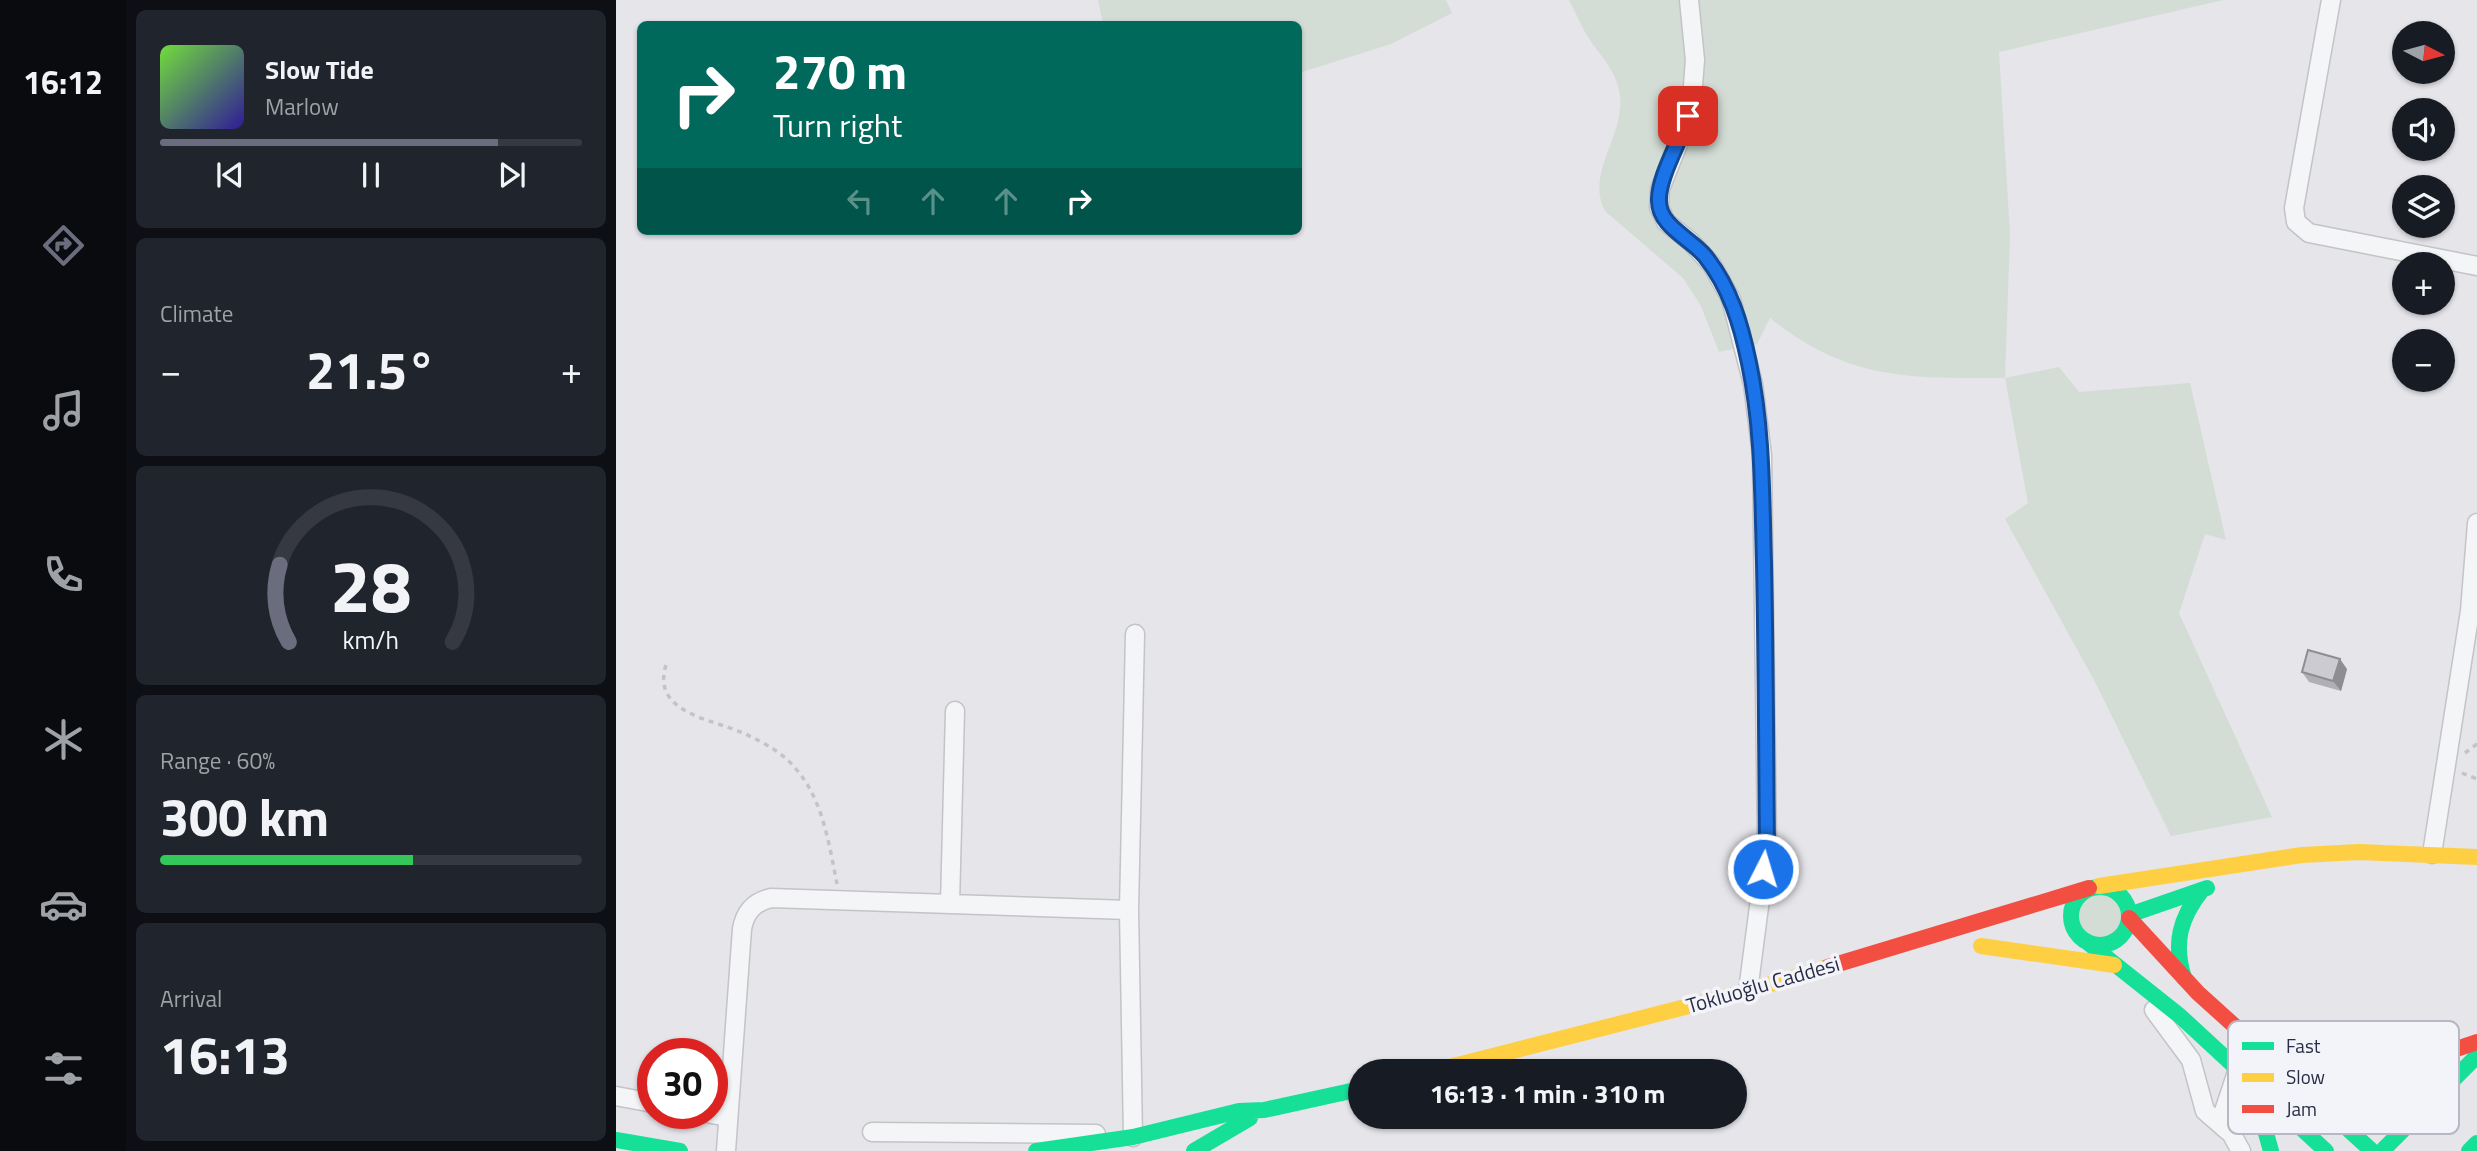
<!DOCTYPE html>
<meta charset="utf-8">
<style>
:root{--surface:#171b24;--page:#20242c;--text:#f1f3f6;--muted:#9ea1a6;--line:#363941;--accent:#6b6d7f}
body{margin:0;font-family:"Titillium Web",sans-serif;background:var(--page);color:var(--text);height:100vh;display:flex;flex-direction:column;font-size:26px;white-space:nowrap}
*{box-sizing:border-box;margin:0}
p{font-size:23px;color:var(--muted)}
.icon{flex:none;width:38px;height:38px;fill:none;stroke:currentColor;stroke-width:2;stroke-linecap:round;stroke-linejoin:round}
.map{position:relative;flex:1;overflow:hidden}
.drawer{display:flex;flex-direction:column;gap:10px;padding:10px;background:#0d0f14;width:490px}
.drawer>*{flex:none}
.guide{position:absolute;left:21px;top:21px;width:665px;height:214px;border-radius:10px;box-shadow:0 2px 5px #0004;background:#00695c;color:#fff;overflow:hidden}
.needle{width:46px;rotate:96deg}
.fabs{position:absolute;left:1776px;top:21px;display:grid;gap:14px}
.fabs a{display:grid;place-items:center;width:63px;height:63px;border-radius:50%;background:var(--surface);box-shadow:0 2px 5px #0004;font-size:35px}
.speed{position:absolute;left:21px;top:1038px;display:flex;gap:14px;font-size:35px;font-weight:700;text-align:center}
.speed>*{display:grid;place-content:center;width:91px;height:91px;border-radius:50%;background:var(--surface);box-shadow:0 2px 5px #0004;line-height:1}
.speed .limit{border:10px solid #d22;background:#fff;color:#111}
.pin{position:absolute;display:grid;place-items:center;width:60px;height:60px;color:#fff;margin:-30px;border-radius:14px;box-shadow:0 4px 10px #0006}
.me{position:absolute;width:77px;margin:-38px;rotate:5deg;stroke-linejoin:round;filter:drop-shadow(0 0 5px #0008)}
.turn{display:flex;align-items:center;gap:24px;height:147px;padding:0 21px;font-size:32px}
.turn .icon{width:91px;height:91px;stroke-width:2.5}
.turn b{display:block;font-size:49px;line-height:60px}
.lanes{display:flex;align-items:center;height:66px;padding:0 21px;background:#0003;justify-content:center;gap:35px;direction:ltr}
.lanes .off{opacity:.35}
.big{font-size:52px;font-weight:700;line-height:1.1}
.drawer .card{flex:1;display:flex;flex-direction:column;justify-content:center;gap:10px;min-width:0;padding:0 24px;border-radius:10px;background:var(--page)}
.drawer .dial{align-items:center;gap:0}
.dial svg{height:182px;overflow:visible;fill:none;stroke:var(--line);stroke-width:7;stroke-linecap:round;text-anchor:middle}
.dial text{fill:var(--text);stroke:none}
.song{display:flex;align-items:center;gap:21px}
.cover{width:84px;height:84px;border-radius:10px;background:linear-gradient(135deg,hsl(100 70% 55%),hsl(250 70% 35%))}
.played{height:7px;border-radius:4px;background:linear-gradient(90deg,var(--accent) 80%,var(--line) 80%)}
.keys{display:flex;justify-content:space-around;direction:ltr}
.heat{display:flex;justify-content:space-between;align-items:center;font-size:38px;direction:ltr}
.charge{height:10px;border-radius:5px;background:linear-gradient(90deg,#34c759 60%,var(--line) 0)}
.trip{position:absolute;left:732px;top:1059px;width:399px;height:70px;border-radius:35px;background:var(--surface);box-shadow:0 2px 5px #0004;font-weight:700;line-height:70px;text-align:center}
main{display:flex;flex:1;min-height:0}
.dock{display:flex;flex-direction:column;width:126px;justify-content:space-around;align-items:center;background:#090b0e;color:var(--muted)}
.dock .icon{width:49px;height:49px}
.dock .active{color:var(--accent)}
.dock b{font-size:32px;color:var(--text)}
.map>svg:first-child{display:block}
.green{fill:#d3ddd5}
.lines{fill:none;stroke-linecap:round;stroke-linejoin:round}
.street-casing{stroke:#c3c3c8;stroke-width:21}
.path{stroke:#c3c4ca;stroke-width:3.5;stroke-dasharray:5 5;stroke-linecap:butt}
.street{stroke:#f4f5f7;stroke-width:18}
.fast{stroke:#16e098;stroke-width:16}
.slow{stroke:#ffcf43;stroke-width:16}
.jam{stroke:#f24e42;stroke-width:16}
.wall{fill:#afafb4}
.shaded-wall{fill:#8e8e92}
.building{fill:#cbcbd1;stroke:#8e8e92;stroke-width:2}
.route-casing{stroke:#114b97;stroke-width:18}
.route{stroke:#1a73e8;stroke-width:12}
.labels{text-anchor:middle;stroke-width:7;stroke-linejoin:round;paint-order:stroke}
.street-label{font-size:21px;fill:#2a2d45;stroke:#f3f4f9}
.key{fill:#f3f4f9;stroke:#b7b8c3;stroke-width:2}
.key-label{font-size:19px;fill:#2a2d45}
</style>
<main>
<nav class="dock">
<b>16:12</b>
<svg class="icon active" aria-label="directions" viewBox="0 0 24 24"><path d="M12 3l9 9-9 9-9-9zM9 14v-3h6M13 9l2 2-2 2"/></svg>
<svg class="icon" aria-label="music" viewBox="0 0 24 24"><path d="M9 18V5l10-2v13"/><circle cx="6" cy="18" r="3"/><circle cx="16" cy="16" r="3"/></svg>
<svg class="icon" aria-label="phone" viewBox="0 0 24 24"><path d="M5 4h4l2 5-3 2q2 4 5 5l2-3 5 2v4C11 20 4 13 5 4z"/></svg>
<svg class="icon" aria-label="climate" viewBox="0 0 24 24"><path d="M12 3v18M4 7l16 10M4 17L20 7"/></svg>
<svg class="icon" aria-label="car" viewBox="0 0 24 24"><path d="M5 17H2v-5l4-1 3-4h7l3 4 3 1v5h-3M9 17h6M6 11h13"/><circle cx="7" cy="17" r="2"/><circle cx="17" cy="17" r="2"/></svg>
<svg class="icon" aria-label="filters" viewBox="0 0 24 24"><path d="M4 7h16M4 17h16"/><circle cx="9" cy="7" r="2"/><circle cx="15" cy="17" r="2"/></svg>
</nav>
<section class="drawer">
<div class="card">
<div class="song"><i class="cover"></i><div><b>Slow Tide</b><p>Marlow</p></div></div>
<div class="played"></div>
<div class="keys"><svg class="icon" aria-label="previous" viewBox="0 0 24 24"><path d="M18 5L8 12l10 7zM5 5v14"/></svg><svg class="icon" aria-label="pause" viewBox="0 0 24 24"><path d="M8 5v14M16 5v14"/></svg><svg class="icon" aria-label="next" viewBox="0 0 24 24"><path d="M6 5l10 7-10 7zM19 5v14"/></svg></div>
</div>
<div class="card"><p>Climate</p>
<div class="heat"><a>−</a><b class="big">21.5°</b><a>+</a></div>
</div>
<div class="card dial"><svg viewBox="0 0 100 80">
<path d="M14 69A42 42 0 1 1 86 69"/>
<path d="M14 69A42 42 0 0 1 10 35" stroke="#6b6d7f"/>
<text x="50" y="56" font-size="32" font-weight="700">28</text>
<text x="50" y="72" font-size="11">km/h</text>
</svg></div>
<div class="card"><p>Range · 60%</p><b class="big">300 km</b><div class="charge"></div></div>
<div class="card"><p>Arrival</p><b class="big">16:13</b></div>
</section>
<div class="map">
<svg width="1861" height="1151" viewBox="0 0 1861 1151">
<rect width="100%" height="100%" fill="#e5e5ea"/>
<path class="green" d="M482,0H830L836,13L775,44L683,73L682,24H487Z
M953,0H1607L1383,52L1394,234L1389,378L1443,367L1463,392L1574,383L1610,540L1589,534L1563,613L1656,817L1555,836L1478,680L1389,519L1412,503L1389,378C1293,378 1233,381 1154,318L1141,344L1103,352L1085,306L1067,278L989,211C969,175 1009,134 1004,96C1001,70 983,55 970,34C964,23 959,11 953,0Z
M1461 916a22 22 0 1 1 44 0a22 22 0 1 1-44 0Z"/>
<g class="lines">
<g class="street-casing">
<path id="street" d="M1073,0L1079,60L1076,98L1066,134L1044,189L1043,207L1050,222L1075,242L1096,265L1115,299L1137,384L1146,455L1151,845L1132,991
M1715,0L1678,208L1680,222L1693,233L1861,266
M1816,854L1854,611L1861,523
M334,904L339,711
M1538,1010L1575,1060L1589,1111L1612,1131
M1622,1069L1606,1117L1625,1151
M0,1096L37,1103
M90,1113L112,1117
M256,1132L480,1134
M517,1137L513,910L519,634
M110,1151L126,929C129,912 138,902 155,898L513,910"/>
</g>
<path class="path" d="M50,665C35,713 96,719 127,733C147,742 166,752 180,769C207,800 213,844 221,884
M1849,753L1861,744
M1846,773L1861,779"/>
<use href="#street" class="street"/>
<path class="fast" d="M1455 916a29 29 0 1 1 58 0a29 29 0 1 1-58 0Z
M1513,915L1591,888
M1471,942L1564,1016L1710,1151
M1568,978C1557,943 1564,918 1586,890
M1643,1048L1756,1151
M1629,1084L1646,1119L1655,1151
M0,1140L64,1151
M1768,1149L1861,1056
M420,1151L517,1137L623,1111L648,1110L744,1089
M578,1151L634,1118
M1853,1151L1861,1143"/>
<path class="slow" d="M1483,886L1686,855L1743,852L1861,857
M1365,946L1498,965
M818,1071L1132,991L1212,967"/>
<path class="jam" d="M1513,918L1582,993L1643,1048
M1212,967L1473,888
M1657,1051C1740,1077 1780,1070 1861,1042"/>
</g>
<path class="wall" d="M1731,669L1725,691L1693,682L1686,672Z"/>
<path class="shaded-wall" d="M1724,659L1731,669L1725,691L1717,681Z"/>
<path class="building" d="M1692,650L1724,659L1717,681L1686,672Z"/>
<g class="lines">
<g class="route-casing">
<path id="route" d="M1072,116C1065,140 1042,177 1043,201C1043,226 1074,238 1089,256C1114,287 1125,324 1133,363C1147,429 1146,496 1148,563C1150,657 1150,751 1151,845L1147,869"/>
</g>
<use href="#route" class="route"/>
</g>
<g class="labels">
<g class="street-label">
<text transform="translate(1147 985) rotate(-16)" y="7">Tokluoğlu Caddesi</text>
</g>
</g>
<rect x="1612" y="1021" width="231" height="113" rx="10" class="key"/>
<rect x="1626" y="1042" width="32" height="8" fill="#16e098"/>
<rect x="1626" y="1073" width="32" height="9" fill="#ffcf43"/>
<rect x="1626" y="1105" width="32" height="8" fill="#f24e42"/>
<g class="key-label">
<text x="1670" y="1053">Fast</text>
<text x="1670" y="1084">Slow</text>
<text x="1670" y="1116">Jam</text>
</g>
</svg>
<div class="fabs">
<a><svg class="needle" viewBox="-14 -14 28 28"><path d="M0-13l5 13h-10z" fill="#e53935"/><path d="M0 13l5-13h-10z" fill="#9ea1a6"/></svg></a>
<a><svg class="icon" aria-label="sound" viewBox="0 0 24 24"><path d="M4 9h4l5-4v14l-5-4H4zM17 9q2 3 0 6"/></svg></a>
<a><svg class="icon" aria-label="layers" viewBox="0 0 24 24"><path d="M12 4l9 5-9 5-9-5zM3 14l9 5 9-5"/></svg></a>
<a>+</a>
<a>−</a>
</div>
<div class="speed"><div class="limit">30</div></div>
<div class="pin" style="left:1072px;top:116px;background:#d93025"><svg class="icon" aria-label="arrive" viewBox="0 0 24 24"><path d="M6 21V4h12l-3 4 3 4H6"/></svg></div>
<svg class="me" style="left:1147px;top:869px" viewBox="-20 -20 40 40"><circle r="17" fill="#1a73e8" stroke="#fff" stroke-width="3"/><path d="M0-11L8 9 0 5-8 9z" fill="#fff"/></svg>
<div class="trip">16:13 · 1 min · 310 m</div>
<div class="guide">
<div class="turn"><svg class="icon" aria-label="right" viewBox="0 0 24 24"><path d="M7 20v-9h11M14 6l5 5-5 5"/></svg><div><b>270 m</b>Turn right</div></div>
<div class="lanes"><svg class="icon off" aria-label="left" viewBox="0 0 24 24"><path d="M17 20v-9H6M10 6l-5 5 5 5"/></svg><svg class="icon off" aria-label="ahead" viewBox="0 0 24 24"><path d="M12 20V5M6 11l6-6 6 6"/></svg><svg class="icon off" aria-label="ahead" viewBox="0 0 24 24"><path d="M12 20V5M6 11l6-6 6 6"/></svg><svg class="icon" aria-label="right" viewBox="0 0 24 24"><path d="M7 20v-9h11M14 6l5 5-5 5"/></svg></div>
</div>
</div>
</main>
